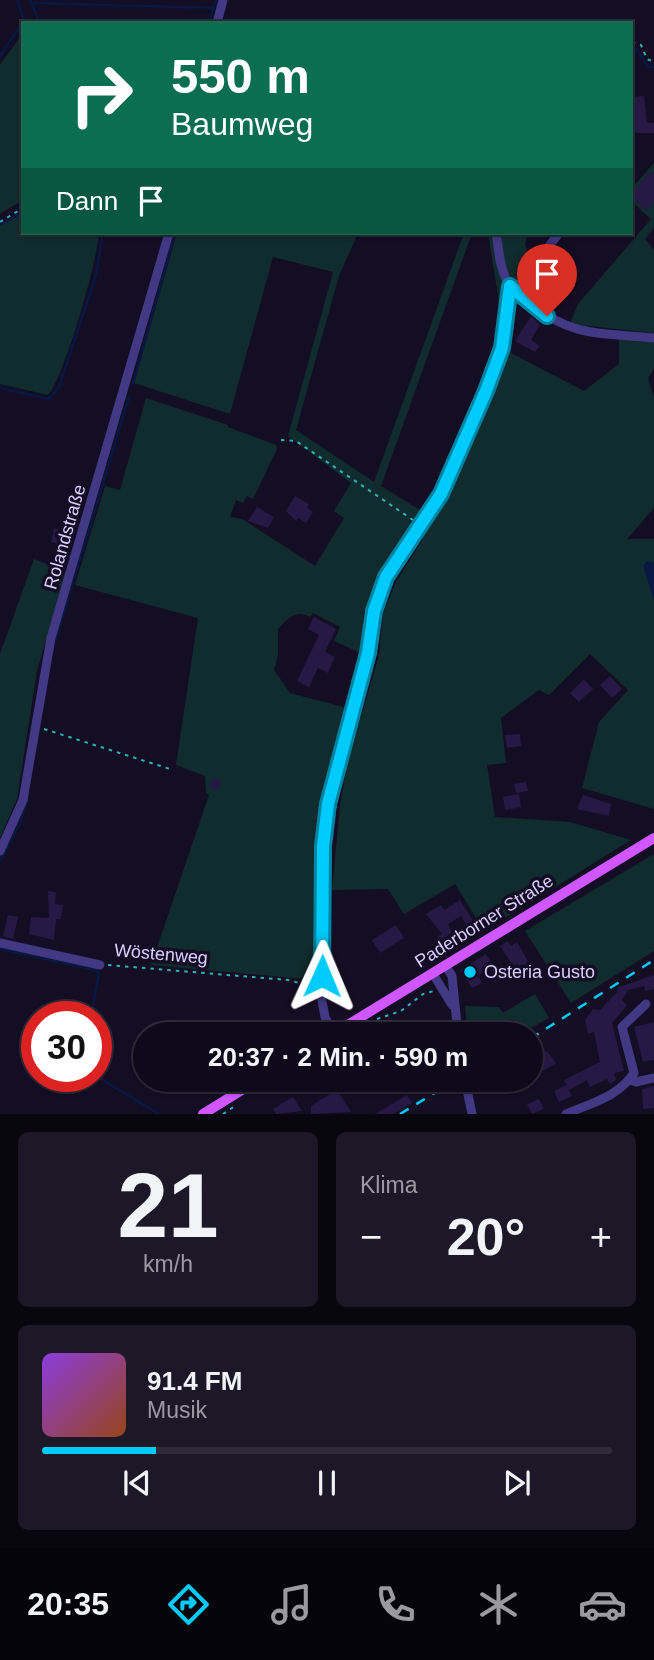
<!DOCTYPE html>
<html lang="de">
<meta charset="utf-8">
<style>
:root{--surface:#0f0a1b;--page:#1d1828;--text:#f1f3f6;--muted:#9b9aa3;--line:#2f2b3a;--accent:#00cbfb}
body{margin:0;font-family:Arial,sans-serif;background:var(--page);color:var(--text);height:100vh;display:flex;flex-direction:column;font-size:26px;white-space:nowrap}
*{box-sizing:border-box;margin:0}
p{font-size:23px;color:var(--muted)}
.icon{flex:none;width:38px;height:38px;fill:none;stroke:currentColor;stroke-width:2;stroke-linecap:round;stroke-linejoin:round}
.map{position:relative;height:1114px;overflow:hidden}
.drawer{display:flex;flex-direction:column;gap:18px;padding:18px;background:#08060f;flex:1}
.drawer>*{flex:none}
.hud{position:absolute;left:21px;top:21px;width:612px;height:214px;border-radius:0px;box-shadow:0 2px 5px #0004,0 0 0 2px var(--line);background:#0b6e4f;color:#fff;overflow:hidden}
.speed{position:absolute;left:21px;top:1001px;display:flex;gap:14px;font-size:35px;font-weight:700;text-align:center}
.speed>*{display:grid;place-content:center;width:91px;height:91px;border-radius:50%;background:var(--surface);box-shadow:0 2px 5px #0004,0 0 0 2px var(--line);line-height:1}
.speed .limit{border:10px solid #d22;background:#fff;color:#111}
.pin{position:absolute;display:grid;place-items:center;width:60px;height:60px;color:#fff;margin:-72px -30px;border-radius:50% 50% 50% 0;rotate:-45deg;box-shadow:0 0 7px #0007}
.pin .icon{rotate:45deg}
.me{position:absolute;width:77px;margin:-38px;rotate:1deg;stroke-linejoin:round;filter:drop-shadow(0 0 5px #0008)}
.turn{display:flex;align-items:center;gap:24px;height:147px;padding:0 35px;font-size:32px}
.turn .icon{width:91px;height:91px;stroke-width:2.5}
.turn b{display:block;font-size:49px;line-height:60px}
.then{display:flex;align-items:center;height:66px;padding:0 35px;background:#0003;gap:14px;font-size:26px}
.big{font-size:52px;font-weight:700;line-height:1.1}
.drawer .card{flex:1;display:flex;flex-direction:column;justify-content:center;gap:10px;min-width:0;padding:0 24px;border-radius:10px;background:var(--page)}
.drawer .dial{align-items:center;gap:0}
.dial b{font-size:91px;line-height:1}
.song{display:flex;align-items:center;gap:21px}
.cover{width:84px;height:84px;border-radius:10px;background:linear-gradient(135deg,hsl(270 70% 55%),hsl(20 70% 35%))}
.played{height:7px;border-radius:4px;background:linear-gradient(90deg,var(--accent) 20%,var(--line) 20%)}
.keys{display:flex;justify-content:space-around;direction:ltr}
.heat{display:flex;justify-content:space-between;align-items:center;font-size:38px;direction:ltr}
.drawer .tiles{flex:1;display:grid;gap:18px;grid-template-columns:1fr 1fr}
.card:last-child{grid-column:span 2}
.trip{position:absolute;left:133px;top:1022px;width:410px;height:70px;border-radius:35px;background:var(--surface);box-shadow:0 2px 5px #0004,0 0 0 2px var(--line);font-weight:700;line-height:70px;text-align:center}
.tab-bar{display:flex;height:112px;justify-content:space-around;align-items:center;background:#06040b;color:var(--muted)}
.tab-bar .icon{width:49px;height:49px}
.tab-bar .active{color:var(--accent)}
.tab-bar b{font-size:32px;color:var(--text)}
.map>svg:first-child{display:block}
.green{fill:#112c2e}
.water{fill:#091842}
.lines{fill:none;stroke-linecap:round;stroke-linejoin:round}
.stream{stroke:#091842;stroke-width:2.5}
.building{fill:#261945}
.path{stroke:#2cb2b7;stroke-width:2;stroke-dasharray:3.5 5;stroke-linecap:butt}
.minor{stroke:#423884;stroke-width:9}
.major{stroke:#d057ff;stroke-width:10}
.rail{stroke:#00cbfb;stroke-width:2.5;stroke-dasharray:10 9;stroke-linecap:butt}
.route-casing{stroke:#0084a3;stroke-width:18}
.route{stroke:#00cbfb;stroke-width:12}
.poi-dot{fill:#00cbfb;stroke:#140e24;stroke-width:2.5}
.labels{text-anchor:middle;stroke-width:7;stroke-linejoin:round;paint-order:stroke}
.street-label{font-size:18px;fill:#dad0ff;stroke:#140e24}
.poi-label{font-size:18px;fill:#dad0ff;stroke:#140e24;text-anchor:start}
</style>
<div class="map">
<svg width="654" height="1114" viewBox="0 0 654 1114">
<rect width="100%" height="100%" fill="#140e24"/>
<path class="green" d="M23,33V200L0,214V65Z
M654,163V228L645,239L654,250V333L570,324L578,304L651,219L632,202V188Z
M23,210V233H99C97,262 65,376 48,395L0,384V225Z
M177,233H358L339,276L296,430L374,482L464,233H472L381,486L425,513L380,578L368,612L364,611L361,653L334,641L340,627L313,613L310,617C296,609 287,619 278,629V655L274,670L290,693L347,708L322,804L317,849V980L151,965L209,795L206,793L205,776L176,765L198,618L75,585L105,486L120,490L146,398L228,425V427L276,445L277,449L253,499L247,496L243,503L236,500L230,517L242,519L315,566L344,518L334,511L351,483L288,436L333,272L273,257L230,414L134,383Z
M488,233H528L525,244L531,262L513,284L505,264L504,300L499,302Z
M619,339L654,342V369L648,378L654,397V508L627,539H654V809L582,788L599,722L628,690L590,654L549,695L539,690L501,718L506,763L487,765L495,817L570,822L631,840L484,931L455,884L404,914L388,889L332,890L340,806L347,764L379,655L383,613L396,582L422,541L426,526L444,496L505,350L584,391L619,364Z
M34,559L66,572L37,671L17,799L0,838V654Z
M654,854V951L571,1003L525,931Z
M535,994L549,1018L520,1034H468L465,1006L499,1007L503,1013Z"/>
<path class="water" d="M647,561L654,563V600L643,566Z"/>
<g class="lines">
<path class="stream" d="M30,0L40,23
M33,3L214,8
M209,23L216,0
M632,47H635L648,67H654
M0,56L24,20L17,0
M0,225L23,212
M133,384L175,233
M0,388L49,399L59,387L96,275L103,233
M55,642L129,397
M0,861L21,821L27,800
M0,949L95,970L99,973L91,1017
M96,1076L159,1114"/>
</g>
<path class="building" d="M644,96L647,123H654V133H632L633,97Z
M650,171L654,174V202L647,211L632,198V194Z
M531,316L540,325L531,340L540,346L535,352L515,341Z
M295,496L309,504L307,508L313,512L306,523L298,518L296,521L286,511Z
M257,507L274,517L268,528L248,521Z
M54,528L74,535L70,547L51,542Z
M314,617L336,629L325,652L335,657L328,673L318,668L309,687L297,681L319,635L308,629Z
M610,676L622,689L612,698L600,685Z
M584,679L593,689L579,702L570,693Z
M520,734L521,746L507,748L505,735Z
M213,778L221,781L218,790L209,787Z
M526,782L528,791L516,793L514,784Z
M519,794L521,807L505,810L503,797Z
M583,795L611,804L609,816L577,809Z
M48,891L56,892L55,904L63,905L61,919H56L54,940L29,934L31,917L49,918Z
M460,900L478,928L471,932L461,916L448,924L458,945L444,954L437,942V937L442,934L426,914L441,905L444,910Z
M8,915L18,917L13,939L3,936Z
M396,925L404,938L380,953L372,940Z
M508,941L511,946L517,942L533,970L521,977L500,946Z
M486,954L493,966L478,976L482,983L472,988L460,970Z
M654,975V989L645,991L644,986L628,990L622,1000L627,1005L612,1023L624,1071L614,1073L616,1080L610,1084L607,1079L590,1087L587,1080L569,1090L564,1080L600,1062L594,1032L588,1034L585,1020L593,1009L600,1010L618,991L617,988Z
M654,1022V1060L643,1062L634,1027Z
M547,1051L556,1063L543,1071L539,1064L530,1070V1061Z
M150,1080H173L169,1089Z
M322,1080H331L351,1112L311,1114V1106L330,1094Z
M354,1080H376L356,1092L350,1082Z
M566,1085L572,1096L559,1102L554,1091Z
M654,1086V1108L643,1109L642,1089Z
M407,1095L412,1103L393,1114H375Z
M293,1097L302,1111L276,1114L273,1109Z
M539,1099L544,1109L532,1114L527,1104Z"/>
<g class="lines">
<path class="path" d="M632,42L641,45L647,59L654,62
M0,222L23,208
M281,440L296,441L413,520
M44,729L170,769
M108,965L288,980L311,986
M377,1019L401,1011L423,994L434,991
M264,1088L278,1080
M223,1114L235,1106"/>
<path class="minor" d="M217,23L223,0
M496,233C499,249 499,266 507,281C512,291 521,297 530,304C577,339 600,332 654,338
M514,292L559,233
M0,851L23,800L51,638L169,233
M0,943L100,965
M445,965L452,976L458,1034
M433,974L452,1005
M333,1034L325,1017L320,991L324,960L321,912L323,846L337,760L360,689L374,611L386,577L441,494L492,378L505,332L510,286
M465,1080L472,1114
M630,1080L636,1082L654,1078
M566,1114C591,1103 618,1097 634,1073L622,1027L646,1004"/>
<path class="major" d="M333,1034L654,838
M203,1114L258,1080"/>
<path class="rail" d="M530,1039L654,960
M400,1114L456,1080"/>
</g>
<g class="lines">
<g class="route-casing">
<path id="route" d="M322,976L323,846L328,804L368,653L374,611L386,577L441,494L486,391L502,348L510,286L547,316"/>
</g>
<use href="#route" class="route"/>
</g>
<circle class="poi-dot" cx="470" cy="972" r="7"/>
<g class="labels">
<g class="street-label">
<text transform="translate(65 537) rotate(-74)" y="6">Rolandstraße</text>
<text transform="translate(484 921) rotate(-32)" y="6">Paderborner Straße</text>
<text transform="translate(161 954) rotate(5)" y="6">Wöstenweg</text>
</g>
<g class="poi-label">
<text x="484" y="978">Osteria Gusto</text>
</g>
</g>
</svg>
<div class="speed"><div class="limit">30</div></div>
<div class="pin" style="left:547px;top:316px;background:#d93025"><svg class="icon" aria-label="arrive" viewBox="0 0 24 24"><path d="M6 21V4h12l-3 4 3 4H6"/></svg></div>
<svg class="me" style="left:322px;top:976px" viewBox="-20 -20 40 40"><path d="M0-17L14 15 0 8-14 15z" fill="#00cbfb" stroke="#fff" stroke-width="4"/></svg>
<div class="trip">20:37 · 2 Min. · 590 m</div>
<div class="hud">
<div class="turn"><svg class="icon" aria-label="right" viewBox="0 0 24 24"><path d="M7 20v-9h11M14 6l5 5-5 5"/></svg><div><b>550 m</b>Baumweg</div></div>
<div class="then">Dann<svg class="icon" aria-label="arrive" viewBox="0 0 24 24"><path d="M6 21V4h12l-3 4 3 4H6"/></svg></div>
</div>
</div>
<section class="drawer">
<div class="tiles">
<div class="card dial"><b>21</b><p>km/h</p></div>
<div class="card"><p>Klima</p>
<div class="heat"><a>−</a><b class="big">20°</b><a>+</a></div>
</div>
<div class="card">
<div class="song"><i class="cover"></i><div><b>91.4 FM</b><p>Musik</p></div></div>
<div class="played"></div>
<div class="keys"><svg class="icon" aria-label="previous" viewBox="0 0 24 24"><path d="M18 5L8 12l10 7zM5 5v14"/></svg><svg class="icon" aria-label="pause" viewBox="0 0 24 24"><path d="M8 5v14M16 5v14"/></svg><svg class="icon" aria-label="next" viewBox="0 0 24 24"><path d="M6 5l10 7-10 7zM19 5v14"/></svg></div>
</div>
</div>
</section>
<nav class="tab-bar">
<b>20:35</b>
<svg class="icon active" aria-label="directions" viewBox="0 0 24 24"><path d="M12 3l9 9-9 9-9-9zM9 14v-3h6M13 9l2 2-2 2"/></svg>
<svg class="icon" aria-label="music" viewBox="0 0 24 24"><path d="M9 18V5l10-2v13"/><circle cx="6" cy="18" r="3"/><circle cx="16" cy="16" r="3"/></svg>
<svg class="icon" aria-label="phone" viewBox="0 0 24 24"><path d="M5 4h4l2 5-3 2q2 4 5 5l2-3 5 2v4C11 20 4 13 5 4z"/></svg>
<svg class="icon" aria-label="climate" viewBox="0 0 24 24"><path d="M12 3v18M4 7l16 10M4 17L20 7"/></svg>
<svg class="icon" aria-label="car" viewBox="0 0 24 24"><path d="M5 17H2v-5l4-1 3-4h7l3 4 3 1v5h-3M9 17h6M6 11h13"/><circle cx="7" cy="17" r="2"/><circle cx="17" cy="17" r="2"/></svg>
</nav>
